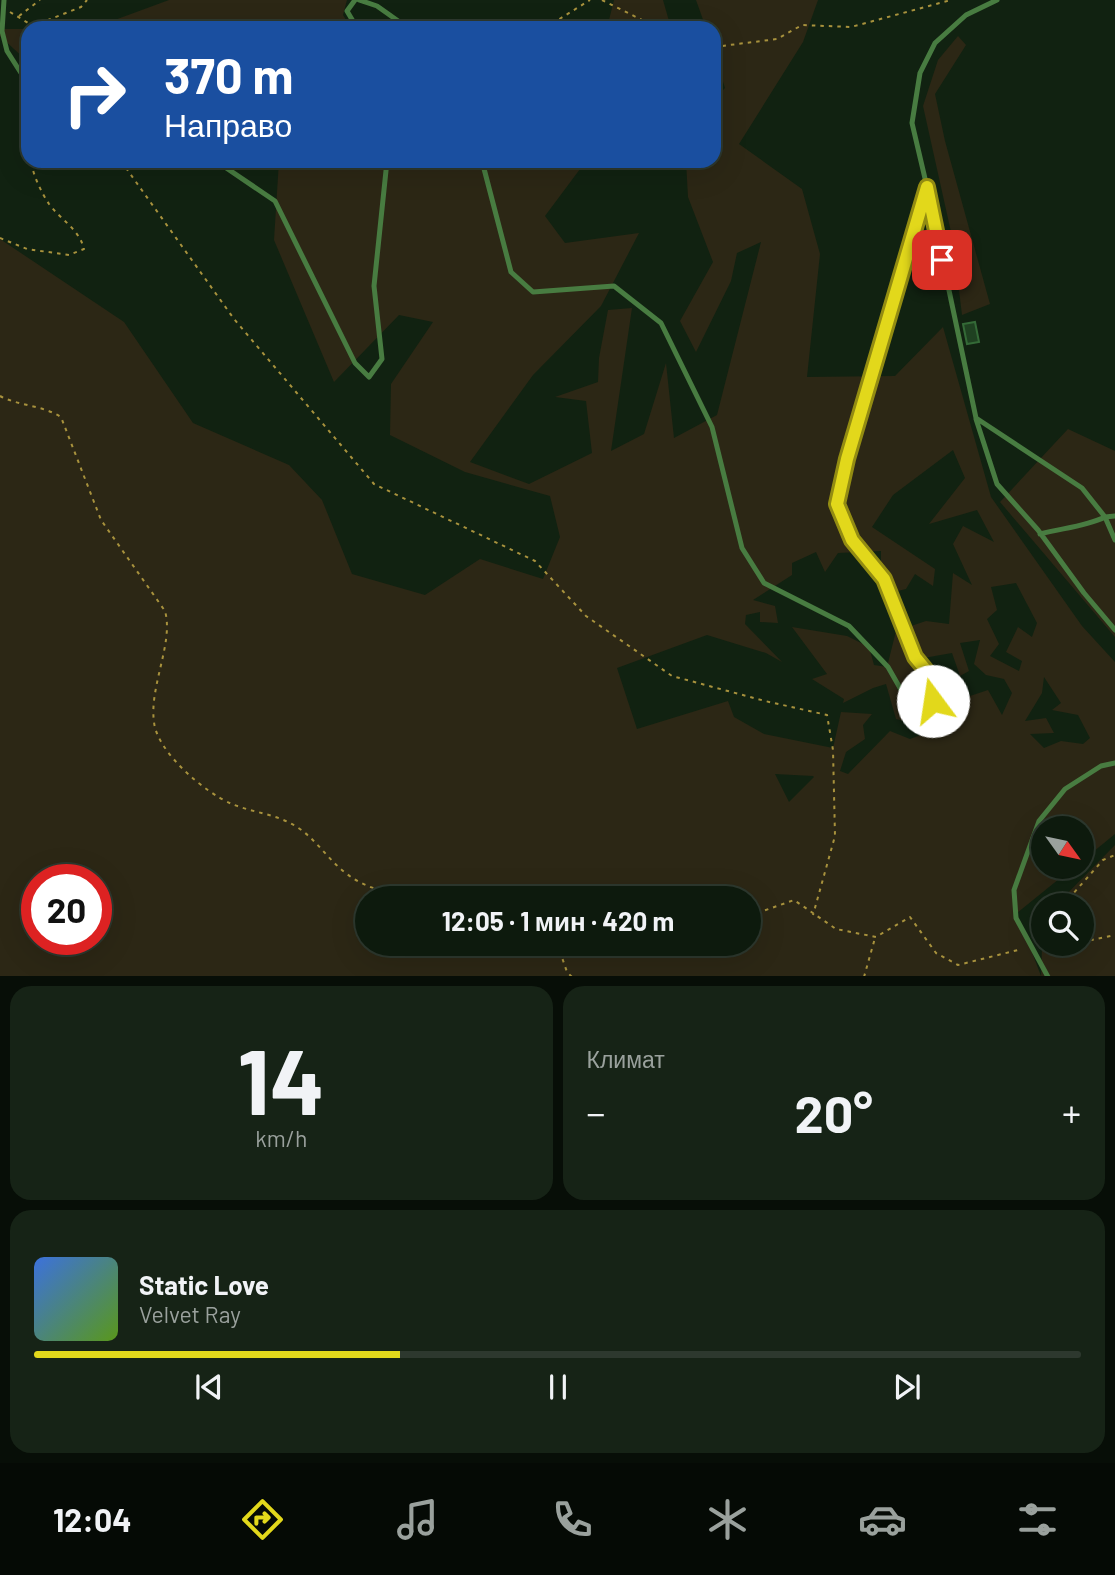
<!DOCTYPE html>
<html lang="ru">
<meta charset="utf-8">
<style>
:root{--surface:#0d1a0d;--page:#162316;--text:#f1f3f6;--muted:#9aa19d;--line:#2d382e;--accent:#e2d81b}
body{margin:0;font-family:Barlow,sans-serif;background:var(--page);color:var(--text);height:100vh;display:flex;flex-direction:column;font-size:26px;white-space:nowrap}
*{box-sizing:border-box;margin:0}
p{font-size:23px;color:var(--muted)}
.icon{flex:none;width:38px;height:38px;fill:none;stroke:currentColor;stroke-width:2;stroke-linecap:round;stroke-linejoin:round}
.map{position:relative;height:976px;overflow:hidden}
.panel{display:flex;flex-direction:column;gap:10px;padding:10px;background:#070e07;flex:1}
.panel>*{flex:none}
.hud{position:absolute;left:21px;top:21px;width:700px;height:147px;border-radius:21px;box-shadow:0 7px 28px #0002,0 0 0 2px var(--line);background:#1a4fa0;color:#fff;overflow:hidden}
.needle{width:46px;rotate:123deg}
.tools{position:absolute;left:1031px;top:816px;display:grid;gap:14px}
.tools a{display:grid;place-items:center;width:63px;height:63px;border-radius:50%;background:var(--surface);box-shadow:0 7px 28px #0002,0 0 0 2px var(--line);font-size:35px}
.speed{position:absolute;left:21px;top:864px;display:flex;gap:14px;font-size:35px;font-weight:700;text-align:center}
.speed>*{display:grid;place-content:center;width:91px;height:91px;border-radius:50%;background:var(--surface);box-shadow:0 7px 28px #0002,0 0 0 2px var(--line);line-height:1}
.speed .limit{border:10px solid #d22;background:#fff;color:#111}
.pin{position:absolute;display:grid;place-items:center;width:60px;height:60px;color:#fff;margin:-30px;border-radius:14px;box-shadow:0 4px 10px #0006}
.me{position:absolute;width:77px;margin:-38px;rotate:346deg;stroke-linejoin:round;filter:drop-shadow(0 0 5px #0008)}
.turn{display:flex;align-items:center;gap:24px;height:147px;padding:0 28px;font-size:32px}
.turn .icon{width:91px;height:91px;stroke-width:2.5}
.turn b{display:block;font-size:49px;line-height:60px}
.big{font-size:52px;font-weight:700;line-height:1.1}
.panel .card{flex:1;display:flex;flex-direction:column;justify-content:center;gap:10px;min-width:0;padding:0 24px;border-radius:21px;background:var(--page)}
.panel .dial{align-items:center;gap:0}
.dial b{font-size:91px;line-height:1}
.song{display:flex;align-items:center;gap:21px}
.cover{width:84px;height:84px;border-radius:10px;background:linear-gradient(135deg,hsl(220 70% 55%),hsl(90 70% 35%))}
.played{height:7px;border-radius:4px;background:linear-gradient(90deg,var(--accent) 35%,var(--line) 35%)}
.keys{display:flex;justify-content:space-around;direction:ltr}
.heat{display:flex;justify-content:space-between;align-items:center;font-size:38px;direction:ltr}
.panel .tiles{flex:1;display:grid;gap:10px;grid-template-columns:1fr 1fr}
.card:last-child{grid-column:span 2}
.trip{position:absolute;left:355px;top:886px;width:406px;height:70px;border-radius:35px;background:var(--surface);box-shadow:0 7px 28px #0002,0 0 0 2px var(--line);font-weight:700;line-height:70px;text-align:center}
.dock{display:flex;height:112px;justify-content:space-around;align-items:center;background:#050a05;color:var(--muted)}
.dock .icon{width:49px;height:49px}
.dock .on{color:var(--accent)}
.dock b{font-size:32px;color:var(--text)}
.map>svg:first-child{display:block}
.green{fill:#2c2715;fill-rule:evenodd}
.building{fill:#1f4121;stroke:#346a37;stroke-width:2}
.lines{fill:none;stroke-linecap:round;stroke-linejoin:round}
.path{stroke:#a8923d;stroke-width:2;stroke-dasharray:3.5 5;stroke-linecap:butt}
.lane{stroke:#487c41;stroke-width:5}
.route-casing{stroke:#938c12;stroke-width:18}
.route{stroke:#e2d81b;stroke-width:12}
</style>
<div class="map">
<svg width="1115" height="977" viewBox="0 0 1115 977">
<rect width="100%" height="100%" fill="#121"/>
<path class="green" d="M169,0H347L343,15L351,28H93Z
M614,0H663L671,28H607Z
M696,0H818L803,42L739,144L802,189L820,254L807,377L895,376L943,327L991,497L1082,626L1115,662V834L1082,861V828H1043V866H1075L1017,913L1041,976L1043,918V943H1082V905H1056L1115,845V976H0V239L124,322L193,423L289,465L322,500L352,574L425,595L480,559L543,579L560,537L550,496L465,472L390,435L391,384L433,322L399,315L334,382L274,240L279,161H407L415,165L470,161H586L545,216L565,243L639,233L601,306L533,375L470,462L529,484L592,453L586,401L555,397L598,382L599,358L608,310L632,308L611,451L644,434L666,363L674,438L717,415L761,242L737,253L731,281L696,352L680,321L713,262L688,197L686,161H714V99L725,88L714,53V28H706ZM953,450L965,478L929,524L977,510L994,542L963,526L953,544L972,585L953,573L949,624L926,621L896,631L887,667L874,665L869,647L847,636L792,627L827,674L812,679L844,699L843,703L873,688L886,684L896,719L937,729L910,739L890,731L848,774L840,771L846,752L865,739L863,725L872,714L841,712L833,748L764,734L734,717L728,701L637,729L617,668L707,635L766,653L782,662L745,624L746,615L760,612V622L778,623L775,606L753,600L792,575V563L816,552L825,572L838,553L881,551V595L906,589L915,574L933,586L935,569L872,527L893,495ZM1016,583L1037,623L1032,637L1018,627L1006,652L1022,661L1019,671L990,656L999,644L987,619L997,610L991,587ZM980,640L974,664L986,675L1004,679L1012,693L1002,715L988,690L967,697L962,683L942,708L908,702L930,684L912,660L952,653L960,676L969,671L960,643ZM1044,677L1061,703L1052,710L1078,715L1090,738L1083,744L1061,741L1044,748L1030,734L1054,733L1046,718L1025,721L1042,693ZM775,774L813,776L814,777L789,802ZM37,880H96V940H37ZM629,896L749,898V943L665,945L664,943H368V898H630Z
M0,29H28V62L0,36Z
M958,36L966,45L935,94L945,141L990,304L962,315L953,241L923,106L938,60Z
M1068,429L1115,451V637L1000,502Z"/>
<path class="building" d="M935,261L936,281L921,282L920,262Z
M975,322L979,342L967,344L963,324Z"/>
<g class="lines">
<path class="path" d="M602,0L658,28
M10,12L33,26L81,7L87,0
M19,16L40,0
M545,28L590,0
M714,47L777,39L802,25L851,27L951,0
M121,161L234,319L374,484L535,561L586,616L672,676L765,701L827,715L833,750L835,836L813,915
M0,238L27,249L69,255L84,249C79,229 61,220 49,204C41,192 33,175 31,161
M0,396C19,406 42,405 61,417L101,520L165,611C174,642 149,687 154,722C157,752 205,793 232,804C254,813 277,814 297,827C317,840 328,860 347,874C363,887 382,890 400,898
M1063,905L1103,860L1115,855
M749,916L794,900L836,929L876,937L910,917L936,953L958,965L1022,949
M1082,942L1115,935
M557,943L567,972L572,977
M1044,950L1047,943
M1044,951L1077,943
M864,977L875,938"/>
<path class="lane" d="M4,0L2,31L7,51L28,84
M355,0L347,11L357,28
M359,0L377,6L408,28
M216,161L275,201L355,363L369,377L382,359L374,286L387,161
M482,161L511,272L533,292L614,286L661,323L712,427L742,548L764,583L849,626L888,667L908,702L933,701L934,680L915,657L884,579L852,539L837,504L847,459L927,187L912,123L920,73L935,43L966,15L997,0
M928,191L976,418L1082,488L1105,517L1115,516
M976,419L997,484L1038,530L1084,593L1115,630
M1040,534C1062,528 1085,527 1105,517L1115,540
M1048,977L1016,918L1014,890L1039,821L1065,789L1101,766L1115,763"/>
</g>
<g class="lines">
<g class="route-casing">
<path id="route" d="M933,701L934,680L915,657L884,579L852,540L837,504L847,459L927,187L942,260"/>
</g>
<use href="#route" class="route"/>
</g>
</svg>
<div class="tools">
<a><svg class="needle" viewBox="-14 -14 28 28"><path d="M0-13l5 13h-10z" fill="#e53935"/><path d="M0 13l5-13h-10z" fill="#9aa19d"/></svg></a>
<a><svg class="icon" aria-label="search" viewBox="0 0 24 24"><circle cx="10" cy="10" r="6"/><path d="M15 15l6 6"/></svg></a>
</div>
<div class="speed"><div class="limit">20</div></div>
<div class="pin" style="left:942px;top:260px;background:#d93025"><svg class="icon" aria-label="arrive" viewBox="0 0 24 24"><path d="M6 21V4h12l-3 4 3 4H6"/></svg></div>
<svg class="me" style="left:933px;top:701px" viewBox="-20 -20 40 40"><circle r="19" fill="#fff"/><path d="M0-13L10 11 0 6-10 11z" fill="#e2d81b"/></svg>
<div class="trip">12:05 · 1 мин · 420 m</div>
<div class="hud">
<div class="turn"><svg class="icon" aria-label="right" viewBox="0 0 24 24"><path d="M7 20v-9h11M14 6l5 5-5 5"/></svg><div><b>370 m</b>Направо</div></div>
</div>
</div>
<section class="panel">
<div class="tiles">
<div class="card dial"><b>14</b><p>km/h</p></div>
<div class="card"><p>Климат</p>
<div class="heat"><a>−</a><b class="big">20°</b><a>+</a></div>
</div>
<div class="card">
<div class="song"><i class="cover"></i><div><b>Static Love</b><p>Velvet Ray</p></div></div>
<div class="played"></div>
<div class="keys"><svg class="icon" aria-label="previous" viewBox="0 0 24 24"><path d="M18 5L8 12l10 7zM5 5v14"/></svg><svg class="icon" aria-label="pause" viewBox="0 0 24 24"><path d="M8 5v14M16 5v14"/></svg><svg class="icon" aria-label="next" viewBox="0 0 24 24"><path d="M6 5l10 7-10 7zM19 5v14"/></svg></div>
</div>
</div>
</section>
<nav class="dock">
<b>12:04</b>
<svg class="icon on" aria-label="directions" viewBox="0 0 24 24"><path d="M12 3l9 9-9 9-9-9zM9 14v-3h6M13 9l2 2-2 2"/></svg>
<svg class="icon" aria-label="music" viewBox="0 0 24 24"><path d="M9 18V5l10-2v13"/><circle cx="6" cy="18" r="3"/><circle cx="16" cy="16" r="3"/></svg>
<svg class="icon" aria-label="phone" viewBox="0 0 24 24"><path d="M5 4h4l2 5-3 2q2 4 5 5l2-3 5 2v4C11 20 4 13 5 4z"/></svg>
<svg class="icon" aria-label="climate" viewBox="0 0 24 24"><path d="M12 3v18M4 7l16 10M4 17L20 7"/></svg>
<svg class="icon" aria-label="car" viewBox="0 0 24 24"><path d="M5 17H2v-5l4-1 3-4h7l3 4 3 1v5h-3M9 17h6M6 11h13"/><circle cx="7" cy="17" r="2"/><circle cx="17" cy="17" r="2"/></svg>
<svg class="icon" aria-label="filters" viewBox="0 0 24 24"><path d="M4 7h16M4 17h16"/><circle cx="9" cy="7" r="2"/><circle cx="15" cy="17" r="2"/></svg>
</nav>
